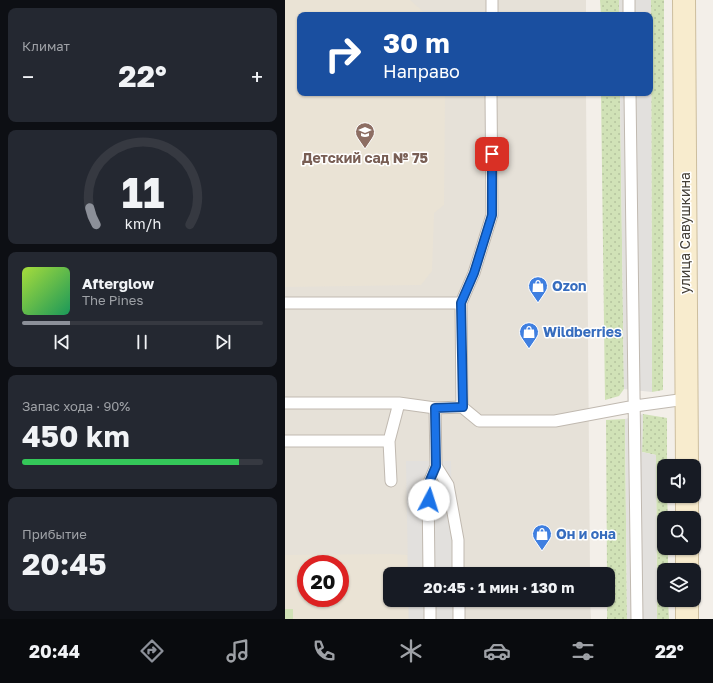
<!DOCTYPE html>
<html lang="ru">
<meta charset="utf-8">
<style>
:root{--surface:#171b24;--page:#242831;--text:#f1f3f6;--muted:#9ea1a6;--line:#363941;--accent:#8c9099}
body{margin:0;font-family:"Golos Text",sans-serif;background:var(--page);color:var(--text);height:100vh;display:flex;flex-direction:column;font-size:15px;white-space:nowrap}
*{box-sizing:border-box;margin:0}
p{font-size:13px;color:var(--muted)}
.icon{flex:none;width:22px;height:22px;fill:none;stroke:currentColor;stroke-width:2;stroke-linecap:round;stroke-linejoin:round}
.map{position:relative;flex:1;overflow:hidden}
.sheet{display:flex;flex-direction:column;gap:8px;padding:8px;background:#0d0f14;width:285px}
.sheet>*{flex:none}
.banner{position:absolute;left:12px;top:12px;width:356px;height:84px;border-radius:8px;box-shadow:0 1px 3px #0004;background:#1a4fa0;color:#fff;overflow:hidden}
.controls{position:absolute;left:372px;top:459px;display:grid;gap:8px}
.controls a{display:grid;place-items:center;width:44px;height:44px;border-radius:8px;background:var(--surface);box-shadow:0 1px 3px #0004;font-size:20px}
.speed{position:absolute;left:12px;top:555px;display:flex;gap:8px;font-size:20px;font-weight:700;text-align:center}
.speed>*{display:grid;place-content:center;width:52px;height:52px;border-radius:50%;background:var(--surface);box-shadow:0 1px 3px #0004;line-height:1}
.speed .limit{border:6px solid #d22;background:#fff;color:#111}
.pin{position:absolute;display:grid;place-items:center;width:34px;height:34px;color:#fff;margin:-17px;border-radius:8px;box-shadow:0 2px 6px #0006}
.me{position:absolute;width:44px;margin:-22px;rotate:5deg;stroke-linejoin:round;filter:drop-shadow(0 0 3px #0008)}
.turn{display:flex;align-items:center;gap:14px;height:84px;padding:0 20px;font-size:18px}
.turn .icon{width:52px;height:52px;stroke-width:2.5}
.turn b{display:block;font-size:28px;line-height:34px}
.big{font-size:30px;font-weight:700;line-height:1.1}
.sheet .tile{flex:1;display:flex;flex-direction:column;justify-content:center;gap:6px;min-width:0;padding:0 14px;border-radius:8px;background:var(--page)}
.sheet .dial{align-items:center;gap:0}
.dial svg{height:104px;overflow:visible;fill:none;stroke:var(--line);stroke-width:7;stroke-linecap:round;text-anchor:middle}
.dial text{fill:var(--text);stroke:none}
.song{display:flex;align-items:center;gap:12px}
.cover{width:48px;height:48px;border-radius:6px;background:linear-gradient(135deg,hsl(80 70% 55%),hsl(150 70% 35%))}
.played{height:4px;border-radius:2px;background:linear-gradient(90deg,var(--accent) 20%,var(--line) 20%)}
.keys{display:flex;justify-content:space-around;direction:ltr}
.heat{display:flex;justify-content:space-between;align-items:center;font-size:22px;direction:ltr}
.charge{height:6px;border-radius:3px;background:linear-gradient(90deg,#34c759 90%,var(--line) 0)}
.trip{position:absolute;left:98px;top:567px;width:232px;height:40px;border-radius:8px;background:var(--surface);box-shadow:0 1px 3px #0004;font-weight:700;line-height:40px;text-align:center}
.menu{display:flex;height:64px;justify-content:space-around;align-items:center;background:#090b0e;color:var(--muted)}
.menu .icon{width:28px;height:28px}
.menu .active{color:var(--accent)}
.menu b{font-size:18px;color:var(--text)}
main{display:flex;flex:1;min-height:0}
.map>svg:first-child{display:block}
.residential{fill:#e6e1d8;fill-rule:evenodd}
.education{fill:#eae3d5;fill-rule:evenodd}
.grass{fill:url(#grass-dots)}
.pitch{fill:#d1e2b7}
.parking{fill:#e2e0dd}
.lines{fill:none;stroke-linecap:round;stroke-linejoin:round}
.service-casing{stroke:#c0b9b0;stroke-width:13}
.secondary-casing{stroke:#cdbe9e;stroke-width:24}
.service{stroke:#fff;stroke-width:11}
.secondary{stroke:#f8ecce;stroke-width:22}
.route-casing{stroke:#114b97;stroke-width:10}
.route{stroke:#1a73e8;stroke-width:7}
.labels{text-anchor:middle;stroke-width:3;stroke-linejoin:round;paint-order:stroke}
.education-label{font-size:14px;font-weight:bold;fill:#785e54;stroke:#fff}
.street-label{font-size:14px;fill:#454038;stroke:#fff}
.shop-label{font-size:14px;font-weight:bold;fill:#366cbe;stroke:#fff;text-anchor:start}
</style>
<main>
<section class="sheet">
<div class="tile"><p>Климат</p>
<div class="heat"><a>−</a><b class="big">22°</b><a>+</a></div>
</div>
<div class="tile dial"><svg viewBox="0 0 100 80">
<path d="M14 69A42 42 0 1 1 86 69"/>
<path d="M14 69A42 42 0 0 1 9 56" stroke="#8c9099"/>
<text x="50" y="56" font-size="32" font-weight="700">11</text>
<text x="50" y="72" font-size="11">km/h</text>
</svg></div>
<div class="tile">
<div class="song"><i class="cover"></i><div><b>Afterglow</b><p>The Pines</p></div></div>
<div class="played"></div>
<div class="keys"><svg class="icon" aria-label="previous" viewBox="0 0 24 24"><path d="M18 5L8 12l10 7zM5 5v14"/></svg><svg class="icon" aria-label="pause" viewBox="0 0 24 24"><path d="M8 5v14M16 5v14"/></svg><svg class="icon" aria-label="next" viewBox="0 0 24 24"><path d="M6 5l10 7-10 7zM19 5v14"/></svg></div>
</div>
<div class="tile"><p>Запас хода · 90%</p><b class="big">450 km</b><div class="charge"></div></div>
<div class="tile"><p>Прибытие</p><b class="big">20:45</b></div>
</section>
<div class="map">
<svg width="428" height="619" viewBox="0 0 428 619">
<defs>
<pattern id="grass-dots" width="8" height="8" patternUnits="userSpaceOnUse"><rect width="8" height="8" fill="#d1e2b7"/><path d="M2 2h.1M6 6h.1" fill="none" stroke="#b5c39e" stroke-width="1.8" stroke-linecap="round"/></pattern>
</defs>
<rect width="100%" height="100%" fill="#f3efe9"/>
<path class="residential" d="M0,0H301V15H15V93H301L305,574H105V600H305L306,619H0ZM21,564H55V598H21Z"/>
<path class="education" d="M0,0H125L142,15H15V93H160L159,205L149,213L147,271L136,285L0,287Z
M107,554L122,555L123,574H105V600H123V619H0V555ZM21,564H55V598H21Z"/>
<path class="grass" d="M315,0H334V15H316Z
M366,0H379L378,390L367,392Z
M316,93H335L339,389L334,396L320,400Z
M358,414L382,418V466H379V496H382L383,518H379V548H383V570H379V600H383L384,619H372L371,455L357,452Z
M340,419L342,619H322L323,574H322L321,420Z"/>
<path class="pitch" d="M0,609H8V619H0Z"/>
<path class="parking" d="M334,0H366L367,392L339,389L335,93H365V15H334Z
M358,414L357,452L371,455L372,619H342L340,419Z
M121,461H166L168,574H123Z
M124,600H168L169,619H124Z"/>
<g class="lines">
<g class="service-casing">
<path id="service" d="M344,0V15
M207,15V0
M345,93L352,619
M0,303H176
M0,403H114L150,408L177,407L194,421H270L350,406L401,399
M177,407L176,303L189,273L207,215L206,93
M150,408L151,466L163,485L173,540V574
M0,441H104L106,481
M104,441L114,403
M144,574L143,485L151,466
M145,600V619
M174,600V619"/>
</g>
<g class="secondary-casing">
<path id="secondary" d="M399,0L402,466
M402,496V518
M402,548V570
M402,600V619"/>
</g>
<use href="#service" class="service"/>
<use href="#secondary" class="secondary"/>
</g>
<g class="lines">
<g class="route-casing">
<path id="route" d="M144,500L143,485L151,466L150,408L178,407L176,303L189,273L207,215V154"/>
</g>
<use href="#route" class="route"/>
</g>
<defs>
<g id="school-pin" transform="scale(1)"><path d="M0 17L-7.5 6A9.5 9.5 0 1 1 7.5 6Z" fill="#8d6e63" stroke="#fff"/><path d="M0-5L7-2L0 1L-7-2ZM-4 1L0 2.5L4 1V4Q0 6-4 4Z" fill="#fff"/></g>
<g id="shop-pin" transform="scale(1)"><path d="M0 17L-7.5 6A9.5 9.5 0 1 1 7.5 6Z" fill="#3f7fe0" stroke="#fff"/><path d="M-5-2.5h2.3a2.7 3.5 0 0 1 5.4 0H5L5.5 6h-11ZM-1.5-2.5h3a1.5 2.3 0 0 0-3 0Z" fill="#fff"/></g>
</defs>
<g fill-rule="evenodd">
<use href="#school-pin" x="80" y="132"/>
<use href="#shop-pin" x="253" y="286"/>
<use href="#shop-pin" x="244" y="332"/>
<use href="#shop-pin" x="257" y="534"/>
</g>
<g class="labels">
<g class="education-label">
<text x="80" y="163">Детский сад № 75</text>
</g>
<g class="street-label">
<text transform="translate(400 233) rotate(-90)" y="5">улица Савушкина</text>
</g>
<g class="shop-label">
<text x="267" y="291">Ozon</text>
<text x="258" y="337">Wildberries</text>
<text x="271" y="539">Он и она</text>
</g>
</g>
</svg>
<div class="controls">
<a><svg class="icon" aria-label="sound" viewBox="0 0 24 24"><path d="M4 9h4l5-4v14l-5-4H4zM17 9q2 3 0 6"/></svg></a>
<a><svg class="icon" aria-label="search" viewBox="0 0 24 24"><circle cx="10" cy="10" r="6"/><path d="M15 15l6 6"/></svg></a>
<a><svg class="icon" aria-label="layers" viewBox="0 0 24 24"><path d="M12 4l9 5-9 5-9-5zM3 14l9 5 9-5"/></svg></a>
</div>
<div class="speed"><div class="limit">20</div></div>
<div class="pin" style="left:207px;top:154px;background:#d93025"><svg class="icon" aria-label="arrive" viewBox="0 0 24 24"><path d="M6 21V4h12l-3 4 3 4H6"/></svg></div>
<svg class="me" style="left:144px;top:500px" viewBox="-20 -20 40 40"><circle r="19" fill="#fff"/><path d="M0-13L10 11 0 6-10 11z" fill="#1a73e8"/></svg>
<div class="trip">20:45 · 1 мин · 130 m</div>
<div class="banner">
<div class="turn"><svg class="icon" aria-label="right" viewBox="0 0 24 24"><path d="M7 20v-9h11M14 6l5 5-5 5"/></svg><div><b>30 m</b>Направо</div></div>
</div>
</div>
</main>
<nav class="menu">
<b>20:44</b>
<svg class="icon active" aria-label="directions" viewBox="0 0 24 24"><path d="M12 3l9 9-9 9-9-9zM9 14v-3h6M13 9l2 2-2 2"/></svg>
<svg class="icon" aria-label="music" viewBox="0 0 24 24"><path d="M9 18V5l10-2v13"/><circle cx="6" cy="18" r="3"/><circle cx="16" cy="16" r="3"/></svg>
<svg class="icon" aria-label="phone" viewBox="0 0 24 24"><path d="M5 4h4l2 5-3 2q2 4 5 5l2-3 5 2v4C11 20 4 13 5 4z"/></svg>
<svg class="icon" aria-label="climate" viewBox="0 0 24 24"><path d="M12 3v18M4 7l16 10M4 17L20 7"/></svg>
<svg class="icon" aria-label="car" viewBox="0 0 24 24"><path d="M5 17H2v-5l4-1 3-4h7l3 4 3 1v5h-3M9 17h6M6 11h13"/><circle cx="7" cy="17" r="2"/><circle cx="17" cy="17" r="2"/></svg>
<svg class="icon" aria-label="filters" viewBox="0 0 24 24"><path d="M4 7h16M4 17h16"/><circle cx="9" cy="7" r="2"/><circle cx="15" cy="17" r="2"/></svg>
<b>22°</b>
</nav>
